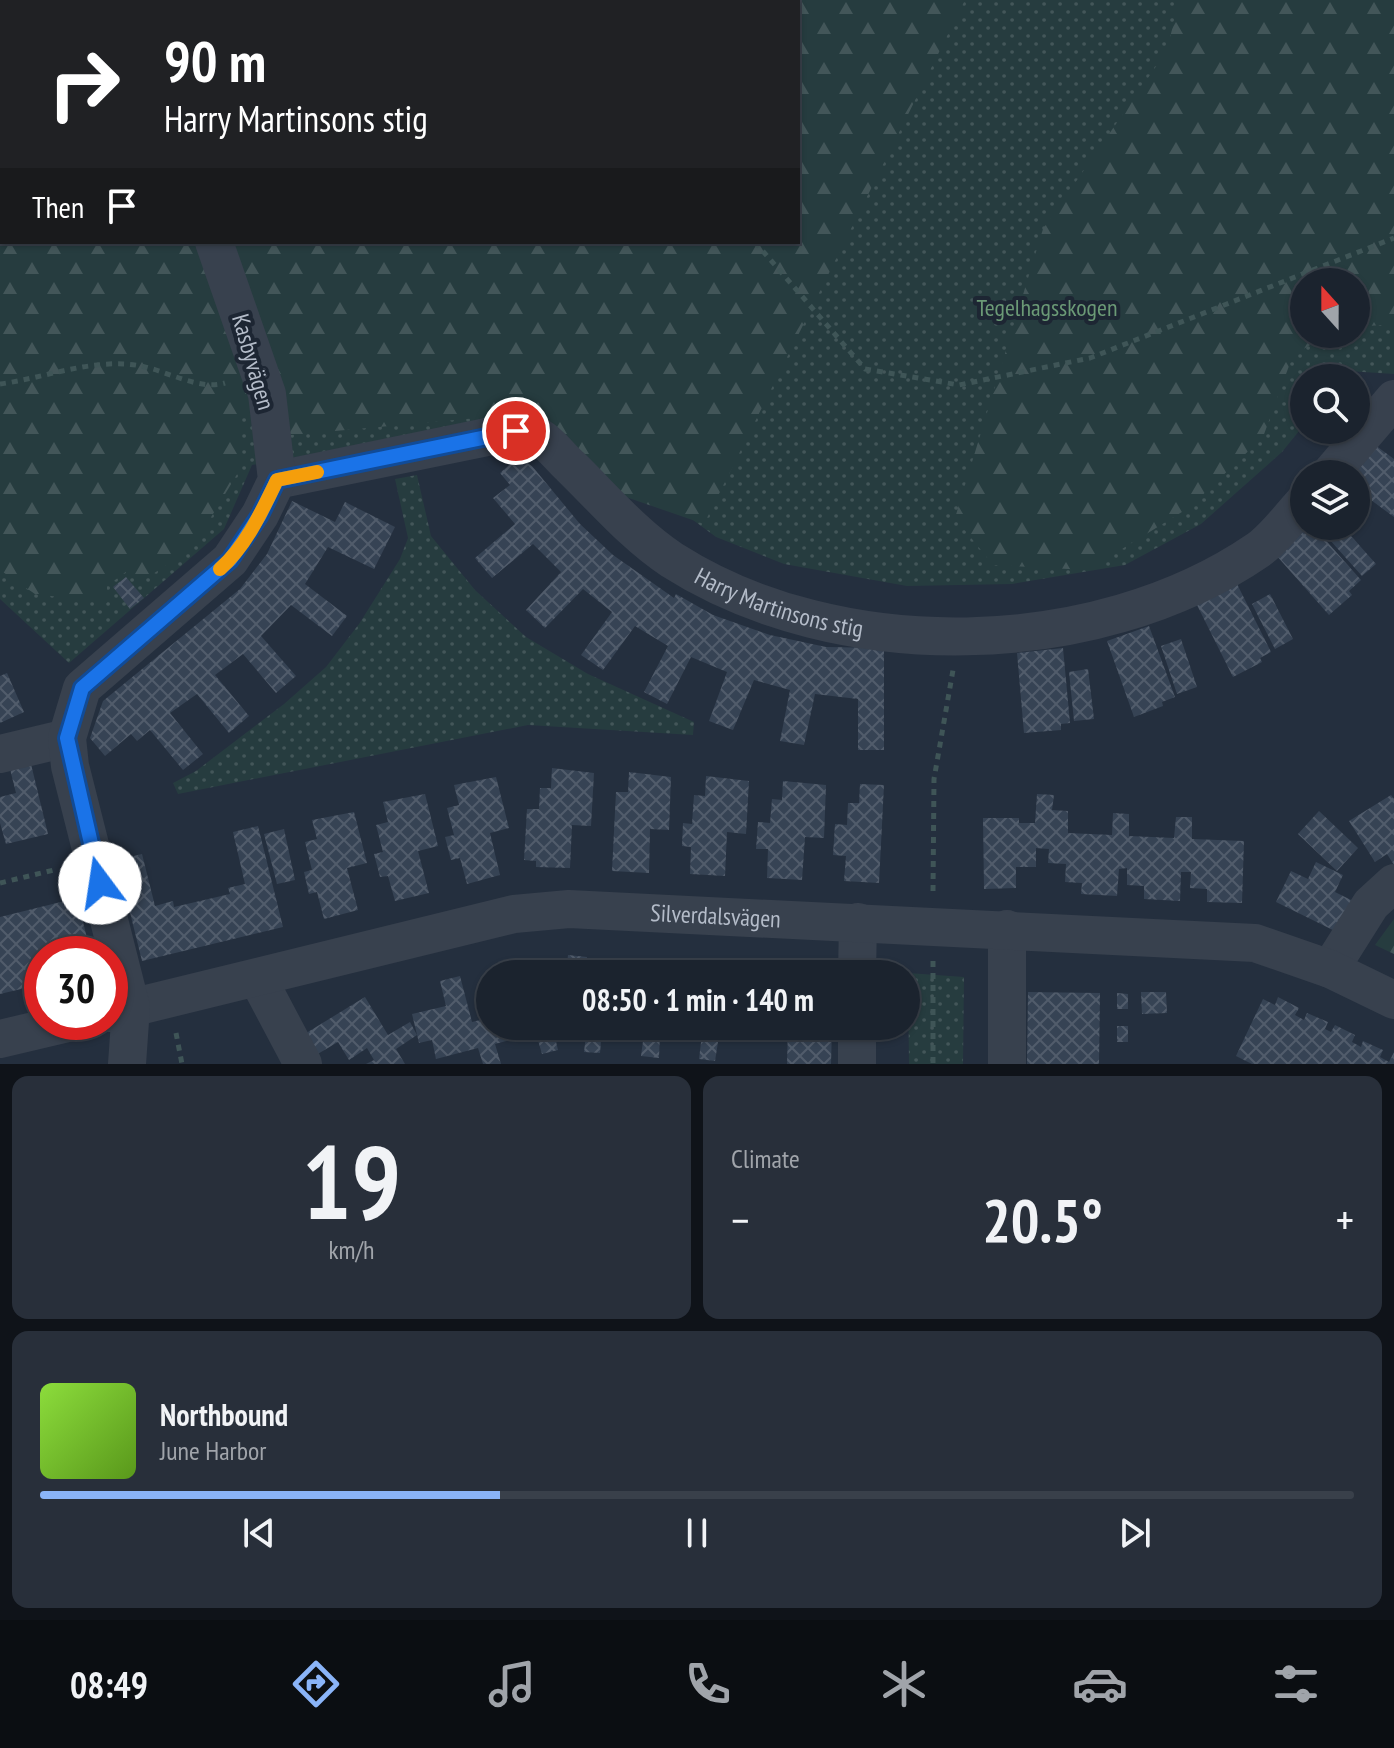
<!DOCTYPE html>
<meta charset="utf-8">
<style>
:root{--surface:#1b232e;--page:#282f3a;--text:#f1f3f6;--muted:#a0a4aa;--line:#39404a;--accent:#8ab4f8}
body{margin:0;font-family:"PT Sans Narrow",sans-serif;background:var(--page);color:var(--text);height:100vh;display:flex;flex-direction:column;font-size:30px;white-space:nowrap}
*{box-sizing:border-box;margin:0}
p{font-size:26px;color:var(--muted)}
.icon{flex:none;width:44px;height:44px;fill:none;stroke:currentColor;stroke-width:2;stroke-linecap:round;stroke-linejoin:round}
.map{position:relative;height:1064px;overflow:hidden}
.sheet{display:flex;flex-direction:column;gap:12px;padding:12px;background:#0f1319;flex:1}
.sheet>*{flex:none}
.top-card{position:absolute;left:0px;top:0px;width:800px;height:244px;box-shadow:0 2px 6px #0004,0 0 0 2px var(--line);background:#202124;color:#fff;overflow:hidden}
.needle{width:52px;rotate:339deg}
.tools{position:absolute;left:1290px;top:268px;display:grid;gap:16px}
.tools a{display:grid;place-items:center;width:80px;height:80px;border-radius:50%;background:var(--surface);box-shadow:0 2px 6px #0004,0 0 0 2px var(--line);font-size:40px}
.speed{position:absolute;left:24px;top:936px;display:flex;gap:16px;font-size:40px;font-weight:700;text-align:center}
.speed>*{display:grid;place-content:center;width:104px;height:104px;border-radius:50%;background:var(--surface);box-shadow:0 2px 6px #0004,0 0 0 2px var(--line);line-height:1}
.speed .limit{border:12px solid #d22;background:#fff;color:#111}
.pin{position:absolute;display:grid;place-items:center;width:68px;height:68px;color:#fff;margin:-34px;border:4px solid #fff;border-radius:50%;box-shadow:0 2px 8px #0007}
.me{position:absolute;width:88px;margin:-44px;rotate:346deg;stroke-linejoin:round;filter:drop-shadow(0 0 6px #0008)}
.turn{display:flex;align-items:center;gap:28px;height:168px;padding:0 32px;font-size:36px}
.turn .icon{width:104px;height:104px;stroke-width:2.5}
.turn b{display:block;font-size:56px;line-height:68px}
.then{display:flex;align-items:center;height:76px;padding:0 32px;background:#0003;gap:16px;font-size:30px}
.big{font-size:60px;font-weight:800;line-height:1.1}
.sheet .card{flex:1;display:flex;flex-direction:column;justify-content:center;gap:12px;min-width:0;padding:0 28px;border-radius:16px;background:var(--page)}
.sheet .dial{align-items:center;gap:0}
.dial b{font-size:104px;line-height:1}
.song{display:flex;align-items:center;gap:24px}
.cover{width:96px;height:96px;border-radius:12px;background:linear-gradient(135deg,hsl(90 70% 55%),hsl(90 70% 35%))}
.played{height:8px;border-radius:4px;background:linear-gradient(90deg,var(--accent) 35%,var(--line) 35%)}
.keys{display:flex;justify-content:space-around;direction:ltr}
.heat{display:flex;justify-content:space-between;align-items:center;font-size:44px;direction:ltr}
.sheet .tiles{flex:1;display:grid;gap:12px;grid-template-columns:1fr 1fr}
.card:last-child{grid-column:span 2}
.trip{position:absolute;left:476px;top:960px;width:444px;height:80px;border-radius:40px;background:var(--surface);box-shadow:0 2px 6px #0004,0 0 0 2px var(--line);font-weight:800;line-height:80px;text-align:center}
.menu{display:flex;height:128px;justify-content:space-around;align-items:center;background:#0b0e12;color:var(--muted)}
.menu .icon{width:56px;height:56px}
.menu .selected{color:var(--accent)}
.menu b{font-size:36px;color:var(--text)}
.map>svg:first-child{display:block}
.grass{fill:url(#grass-dots);fill-rule:evenodd}
.forest{fill:url(#forest-firs)}
.building{fill:url(#building-cross-hatch)}
.lines{fill:none;stroke-linecap:round;stroke-linejoin:round}
.path{stroke:#3f5557;stroke-width:5;stroke-dasharray:6 6;stroke-linecap:butt}
.street{stroke:#38414e;stroke-width:38}
.route-casing{stroke:#114b97;stroke-width:20}
.route{stroke:#1a73e8;stroke-width:14}
.slow{stroke:#f59e0b;stroke-width:14}
.labels{text-anchor:middle;stroke-width:8;stroke-linejoin:round;paint-order:stroke}
.park-label{font-size:24px;fill:#6b9a76;stroke:#1d2633}
.street-label{font-size:24px;fill:#b4bcc9;stroke:#1d2633}
</style>
<div class="map">
<svg width="1394" height="1064" viewBox="0 0 1394 1064">
<defs>
<pattern id="grass-dots" width="8" height="8" patternUnits="userSpaceOnUse" patternTransform="scale(2)"><rect width="8" height="8" fill="#263c3f"/><path d="M2 2h.1M6 6h.1" fill="none" stroke="#435659" stroke-width="1.8" stroke-linecap="round"/></pattern>
<pattern id="forest-firs" width="22" height="20" patternUnits="userSpaceOnUse" patternTransform="scale(2)"><rect width="22" height="20" fill="#263c3f"/><path d="M5 1l3.5 6h-7zM16 11l3.5 6h-7z" fill="#435659"/></pattern>
<pattern id="building-cross-hatch" width="8" height="8" patternUnits="userSpaceOnUse" patternTransform="scale(2)"><rect width="8" height="8" fill="#364354"/><path d="M0 0l8 8M0 8l8-8" fill="none" stroke="#515c6b"/></pattern>
</defs>
<rect width="100%" height="100%" fill="#242f3e"/>
<path class="grass" d="M191,0H1394V374L1348,371L1342,378H1304V425L1282,452L1201,524L1125,565L1012,584L907,586L784,564L716,537L643,483L586,404L252,465L224,529L69,663L0,599V219L2,242H798V2ZM1304,282H1356V334H1304Z
M417,475L431,536L475,590L526,637L588,674L694,722L693,735L528,725L178,794L173,783L196,771L284,704L326,667L359,624L400,559L408,538L395,479Z
M908,973L964,977L963,1064H909Z"/>
<path class="forest" d="M120,0H965L704,524L623,496L522,414L291,435L239,408V471L193,547L147,578L127,571L107,586V603L35,594L0,570V143L2,242H798V2Z
M1180,0H1394V324L1356,327V282H1304V334H1329L1293,355L1263,437L1190,507L1088,570L993,565L955,518L1043,229L1166,52Z
M1394,919V954L1375,945Z"/>
<path class="building" d="M1375,445L1394,459V517L1356,489V472Z
M518,457L532,466L580,524L613,555L674,598L676,594L713,615L770,635L826,647L884,648V750H858V699L815,694L804,745L780,741L790,690L754,680L733,730L709,721L727,672L691,657L667,704L644,692L668,646L635,626L603,670L581,655L612,612L583,589L545,628L526,610L561,572L533,544L492,578L475,558L515,524L493,498L510,485L500,473Z
M292,501L335,522L345,502L395,527L374,569L328,547L305,584L347,616L332,636L291,605L261,636L296,676L276,693L243,654L215,675L249,716L229,733L197,694L170,713L203,754L183,770L150,730L137,741L131,734L105,756L90,738L103,701L240,589L267,554Z
M1309,526H1313L1361,580L1349,591L1352,595L1329,615L1276,555Z
M1343,527L1376,564L1362,576L1329,539Z
M126,577L144,598L130,609L113,587Z
M1237,584L1271,652L1260,658L1262,662L1233,677L1197,605Z
M1270,594L1293,639L1275,649L1252,604Z
M1149,626L1175,697L1162,702L1163,706L1134,717L1107,641Z
M1181,639L1197,687L1177,694L1161,646Z
M1063,648L1070,723L1061,724V730L1024,733L1017,653Z
M1088,669L1094,719L1074,721L1069,672Z
M7,673L24,712L0,723V676Z
M30,760L48,834L6,844L0,823V797L16,793L9,765Z
M552,768L594,773L591,826L572,825L570,868L536,867V861L524,860L527,809H539L540,788H551Z
M629,772L671,777L669,830L650,829L649,873L612,871L616,792H628Z
M706,776L749,781L746,834L727,832L725,876L690,874L691,847L682,846L683,823L692,824L694,795L705,796Z
M496,777L509,828L490,833L500,875L467,884L460,858L451,860L445,837L454,835L447,808L459,805L454,785Z
M783,781L826,785L824,838L805,837L802,880L767,878L768,849H756L758,822L770,823L772,799L782,800Z
M860,784L884,785L879,883L844,881L846,856L833,855L835,824L847,825L848,803H859Z
M425,794L438,846L418,851L429,893L395,901L388,876L380,877L374,854L383,852L376,825L388,822L383,802Z
M1037,794L1054,795L1052,810L1068,811V833L1112,835L1113,813L1129,814V836L1174,838L1176,817H1192V839L1244,841L1242,903L1207,902V889L1190,888L1191,872H1181L1180,901L1144,899V886L1127,885V868L1119,869L1117,896L1081,894L1082,883L1065,882L1066,864L1048,863L1049,849L1036,848V867H1016V888L984,889L983,818H1019V823H1035Z
M1391,795L1394,799V865L1387,854L1375,862L1349,821Z
M1319,811L1358,848L1337,871L1298,834Z
M354,812L367,863L347,868L358,910L324,919L317,892L309,894L304,872L312,870L305,842L317,839L312,820Z
M258,826L283,927L142,961L117,860L142,854L155,906L173,901L174,907L230,894L228,888L245,884L233,832Z
M284,829L295,880L277,884L264,834Z
M1316,862L1343,875L1335,892L1355,902L1339,933L1276,902L1291,871L1308,879Z
M77,898L91,954H42V984L0,994V917Z
M568,955L587,957L586,974H566Z
M626,958L645,960L644,974H624Z
M684,961L703,963L702,974H683Z
M516,962L519,974H500L498,967Z
M742,965L761,966L760,974H741Z
M789,969L832,970L831,974H788Z
M460,976L472,1022L488,1018L483,998L490,996V1026H533L535,1033L495,1044L501,1064H483L478,1048L436,1059L432,1040L419,1043L412,1014L446,1006L440,981Z
M1028,992L1100,993L1099,1064H1027Z
M1141,992H1166L1167,1013L1142,1014Z
M1117,993L1128,994V1009H1117Z
M365,997L388,1035L410,1022L417,1035L396,1049L405,1064H366L374,1060L367,1048L349,1060L338,1042L316,1055L303,1035Z
M1278,997L1299,1008L1295,1015L1304,1020L1307,1013L1328,1022L1325,1029L1331,1032L1335,1025L1355,1035L1352,1042L1361,1047L1363,1041L1383,1050L1380,1057L1389,1062L1394,1052V1064H1252L1236,1056L1263,999L1275,1005Z
M587,1026H639L638,1033L602,1029L600,1053L584,1052Z
M645,1026H698L697,1036L660,1033L659,1058L641,1056Z
M703,1026H756L755,1039L719,1036L715,1061L699,1059Z
M788,1026L832,1029L831,1064H787Z
M1117,1026H1128V1042H1117Z
M554,1033L558,1050L542,1054L537,1037Z"/>
<g class="lines">
<path class="path" d="M330,2L332,0
M0,92L2,93
M0,130H2
M755,242L865,369L959,385L1090,358L1394,238
M0,384C45,378 95,357 141,366C167,371 200,391 225,383
M0,883L58,869
M933,891L934,779L953,670
M933,961V1064
M176,1033L182,1064"/>
<g class="street">
<path d="M189,2L190,0"/>
<path d="M1330,474L1394,399"/>
<path id="s1" d="M277,480L516,431C523,433 533,433 539,437C550,443 560,457 570,466C603,498 633,534 672,560C838,666 1096,661 1258,550C1275,538 1290,517 1304,502"/>
<path d="M0,754L67,738"/>
<path d="M1007,929V1064"/>
<path d="M1330,969L1371,904L1394,883"/>
<path d="M857,974L858,922"/>
<path d="M258,979L303,1064"/>
<path id="s2" d="M110,1013L514,914L569,909L1255,943L1330,969L1394,1000"/>
<path d="M857,1026V1064"/>
<path d="M0,1039L72,1022"/>
<path d="M127,1064L131,1007L70,766L67,738L82,688L230,560L260,515L277,480L267,394L214,242"/>
</g>
</g>
<g class="lines">
<g class="route-casing">
<path id="route" d="M100,883L67,738L82,688L230,560L260,515L277,480L516,431"/>
</g>
<use href="#route" class="route"/>
<path class="slow" d="M220,569C246,546 262,511 277,480L317,472"/>
</g>
<g class="labels">
<g class="park-label">
<text x="1047" y="316">Tegelhagsskogen</text>
</g>
<g class="street-label">
<text transform="translate(253 362) rotate(74)" y="8">Kasbyvägen</text>
<text dy="8" stroke="none"><textPath href="#s1" startOffset="566">Harry Martinsons stig</textPath></text>
<text dy="8" stroke="none"><textPath href="#s2" startOffset="618">Silverdalsvägen</textPath></text>
</g>
</g>
</svg>
<div class="tools">
<a><svg class="needle" viewBox="-14 -14 28 28"><path d="M0-13l5 13h-10z" fill="#e53935"/><path d="M0 13l5-13h-10z" fill="#a0a4aa"/></svg></a>
<a><svg class="icon" aria-label="search" viewBox="0 0 24 24"><circle cx="10" cy="10" r="6"/><path d="M15 15l6 6"/></svg></a>
<a><svg class="icon" aria-label="layers" viewBox="0 0 24 24"><path d="M12 4l9 5-9 5-9-5zM3 14l9 5 9-5"/></svg></a>
</div>
<div class="speed"><div class="limit">30</div></div>
<div class="pin" style="left:516px;top:431px;background:#d93025"><svg class="icon" aria-label="arrive" viewBox="0 0 24 24"><path d="M6 21V4h12l-3 4 3 4H6"/></svg></div>
<svg class="me" style="left:100px;top:883px" viewBox="-20 -20 40 40"><circle r="19" fill="#fff"/><path d="M0-13L10 11 0 6-10 11z" fill="#1a73e8"/></svg>
<div class="trip">08:50 · 1 min · 140 m</div>
<div class="top-card">
<div class="turn"><svg class="icon" aria-label="right" viewBox="0 0 24 24"><path d="M7 20v-9h11M14 6l5 5-5 5"/></svg><div><b>90 m</b>Harry Martinsons stig</div></div>
<div class="then">Then<svg class="icon" aria-label="arrive" viewBox="0 0 24 24"><path d="M6 21V4h12l-3 4 3 4H6"/></svg></div>
</div>
</div>
<section class="sheet">
<div class="tiles">
<div class="card dial"><b>19</b><p>km/h</p></div>
<div class="card"><p>Climate</p>
<div class="heat"><a>−</a><b class="big">20.5°</b><a>+</a></div>
</div>
<div class="card">
<div class="song"><i class="cover"></i><div><b>Northbound</b><p>June Harbor</p></div></div>
<div class="played"></div>
<div class="keys"><svg class="icon" aria-label="previous" viewBox="0 0 24 24"><path d="M18 5L8 12l10 7zM5 5v14"/></svg><svg class="icon" aria-label="pause" viewBox="0 0 24 24"><path d="M8 5v14M16 5v14"/></svg><svg class="icon" aria-label="next" viewBox="0 0 24 24"><path d="M6 5l10 7-10 7zM19 5v14"/></svg></div>
</div>
</div>
</section>
<nav class="menu">
<b>08:49</b>
<svg class="icon selected" aria-label="directions" viewBox="0 0 24 24"><path d="M12 3l9 9-9 9-9-9zM9 14v-3h6M13 9l2 2-2 2"/></svg>
<svg class="icon" aria-label="music" viewBox="0 0 24 24"><path d="M9 18V5l10-2v13"/><circle cx="6" cy="18" r="3"/><circle cx="16" cy="16" r="3"/></svg>
<svg class="icon" aria-label="phone" viewBox="0 0 24 24"><path d="M5 4h4l2 5-3 2q2 4 5 5l2-3 5 2v4C11 20 4 13 5 4z"/></svg>
<svg class="icon" aria-label="climate" viewBox="0 0 24 24"><path d="M12 3v18M4 7l16 10M4 17L20 7"/></svg>
<svg class="icon" aria-label="car" viewBox="0 0 24 24"><path d="M5 17H2v-5l4-1 3-4h7l3 4 3 1v5h-3M9 17h6M6 11h13"/><circle cx="7" cy="17" r="2"/><circle cx="17" cy="17" r="2"/></svg>
<svg class="icon" aria-label="filters" viewBox="0 0 24 24"><path d="M4 7h16M4 17h16"/><circle cx="9" cy="7" r="2"/><circle cx="15" cy="17" r="2"/></svg>
</nav>
